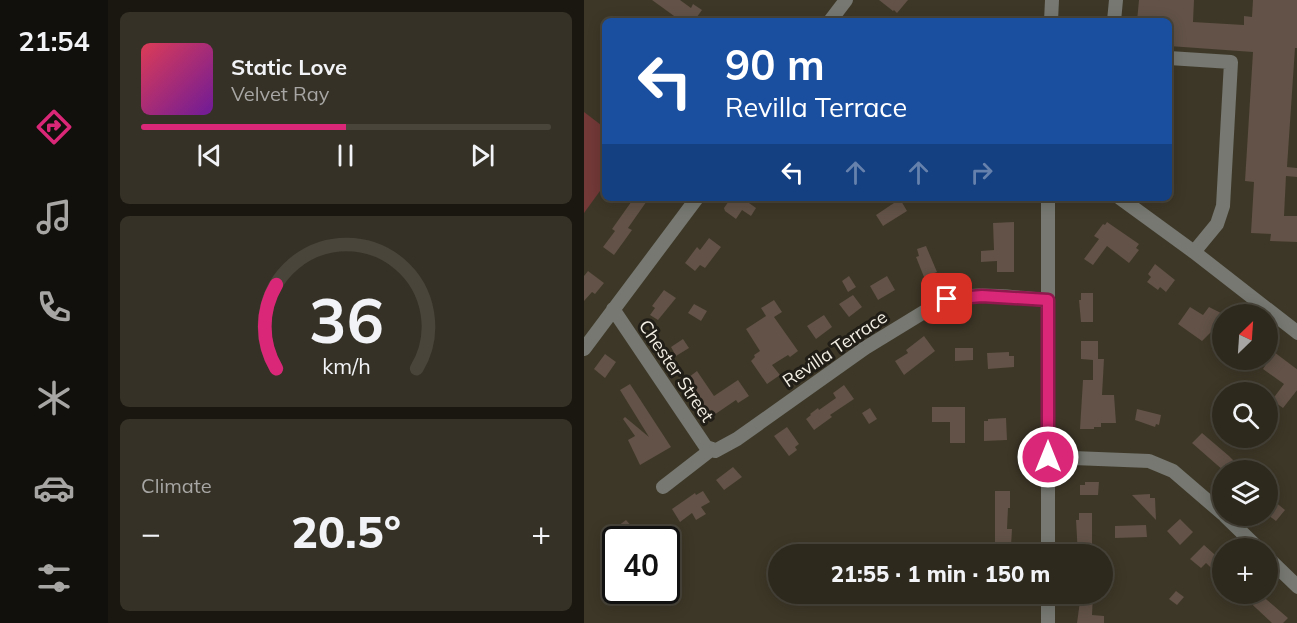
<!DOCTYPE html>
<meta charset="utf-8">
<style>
:root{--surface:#2e291d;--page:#363126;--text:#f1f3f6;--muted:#a7a6a4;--line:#49453b;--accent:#db2777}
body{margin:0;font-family:Mulish,sans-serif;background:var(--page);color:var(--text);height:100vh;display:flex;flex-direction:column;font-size:22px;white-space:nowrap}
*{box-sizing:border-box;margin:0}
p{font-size:20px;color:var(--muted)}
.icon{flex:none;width:33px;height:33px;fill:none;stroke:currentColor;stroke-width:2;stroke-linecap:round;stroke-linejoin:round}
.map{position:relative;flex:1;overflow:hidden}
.side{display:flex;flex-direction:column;gap:12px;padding:12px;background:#191710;width:476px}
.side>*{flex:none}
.hud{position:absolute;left:18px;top:18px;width:570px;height:183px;border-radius:9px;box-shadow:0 3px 15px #0003,0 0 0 2px var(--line);background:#1a4fa0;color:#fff;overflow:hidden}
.needle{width:39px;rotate:25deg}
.controls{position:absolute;left:628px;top:304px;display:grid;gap:12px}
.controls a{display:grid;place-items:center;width:66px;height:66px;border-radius:50%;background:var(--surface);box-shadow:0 3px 15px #0003,0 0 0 2px var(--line);font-size:30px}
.speed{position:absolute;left:18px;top:526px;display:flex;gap:12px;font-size:30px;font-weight:700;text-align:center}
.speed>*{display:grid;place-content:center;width:78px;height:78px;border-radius:50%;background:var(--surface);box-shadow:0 3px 15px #0003,0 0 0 2px var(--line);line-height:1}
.speed .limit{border:3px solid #111;border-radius:9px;background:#fff;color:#111}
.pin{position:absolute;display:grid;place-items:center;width:51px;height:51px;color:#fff;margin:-26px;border-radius:12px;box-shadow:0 3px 9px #0006}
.me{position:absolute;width:66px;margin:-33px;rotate:0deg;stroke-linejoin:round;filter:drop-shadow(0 0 4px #0008)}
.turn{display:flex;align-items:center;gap:21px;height:126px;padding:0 24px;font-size:27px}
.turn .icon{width:78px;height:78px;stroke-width:2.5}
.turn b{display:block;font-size:42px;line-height:51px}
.lanes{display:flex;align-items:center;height:57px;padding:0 24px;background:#0003;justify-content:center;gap:30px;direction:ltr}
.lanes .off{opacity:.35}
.big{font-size:45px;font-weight:800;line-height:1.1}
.side .widget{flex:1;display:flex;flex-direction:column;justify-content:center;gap:9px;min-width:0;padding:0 21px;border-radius:9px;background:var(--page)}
.side .dial{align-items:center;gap:0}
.dial svg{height:156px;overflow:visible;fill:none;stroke:var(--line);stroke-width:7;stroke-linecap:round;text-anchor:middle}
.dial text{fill:var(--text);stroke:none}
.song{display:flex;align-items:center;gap:18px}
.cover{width:72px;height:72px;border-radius:9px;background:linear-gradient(135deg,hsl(350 70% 55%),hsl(280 70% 35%))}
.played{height:6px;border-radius:3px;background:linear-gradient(90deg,var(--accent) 50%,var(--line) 50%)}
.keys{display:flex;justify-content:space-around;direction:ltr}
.heat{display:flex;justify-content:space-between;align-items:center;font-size:33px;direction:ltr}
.trip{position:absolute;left:184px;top:544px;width:345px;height:60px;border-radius:30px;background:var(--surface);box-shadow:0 3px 15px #0003,0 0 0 2px var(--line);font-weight:800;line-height:60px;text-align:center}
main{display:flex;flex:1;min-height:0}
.menu{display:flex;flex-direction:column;width:108px;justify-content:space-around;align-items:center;background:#12100c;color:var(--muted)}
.menu .icon{width:42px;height:42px}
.menu .selected{color:var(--accent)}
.menu b{font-size:27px;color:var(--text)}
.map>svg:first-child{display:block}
.green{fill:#723937}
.building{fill:#625247}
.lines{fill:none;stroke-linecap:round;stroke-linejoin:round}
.minor{stroke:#767871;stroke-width:14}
.route-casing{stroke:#8e194d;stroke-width:15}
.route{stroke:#db2777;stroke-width:10}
.labels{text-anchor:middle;stroke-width:6;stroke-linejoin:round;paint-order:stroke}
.street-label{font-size:18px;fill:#f3efe5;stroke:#211e17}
</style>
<main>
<nav class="menu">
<b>21:54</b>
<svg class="icon selected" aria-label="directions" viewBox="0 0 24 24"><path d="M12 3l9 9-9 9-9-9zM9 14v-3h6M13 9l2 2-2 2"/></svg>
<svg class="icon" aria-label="music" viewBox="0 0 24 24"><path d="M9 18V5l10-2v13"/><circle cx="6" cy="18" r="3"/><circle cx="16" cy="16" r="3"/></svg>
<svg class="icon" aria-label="phone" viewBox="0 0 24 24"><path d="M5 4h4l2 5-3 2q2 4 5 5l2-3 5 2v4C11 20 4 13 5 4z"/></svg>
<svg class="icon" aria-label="climate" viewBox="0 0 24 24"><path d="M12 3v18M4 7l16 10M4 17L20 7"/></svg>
<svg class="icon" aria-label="car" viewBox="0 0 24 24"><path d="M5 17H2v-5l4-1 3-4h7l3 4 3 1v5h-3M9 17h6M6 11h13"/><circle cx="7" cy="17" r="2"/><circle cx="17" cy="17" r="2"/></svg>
<svg class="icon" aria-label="filters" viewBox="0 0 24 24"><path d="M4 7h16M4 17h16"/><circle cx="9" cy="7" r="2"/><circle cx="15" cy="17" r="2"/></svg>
</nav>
<section class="side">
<div class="widget">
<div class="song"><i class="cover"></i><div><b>Static Love</b><p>Velvet Ray</p></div></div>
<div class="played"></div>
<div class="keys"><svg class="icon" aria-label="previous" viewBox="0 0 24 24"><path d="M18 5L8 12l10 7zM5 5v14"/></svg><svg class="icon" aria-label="pause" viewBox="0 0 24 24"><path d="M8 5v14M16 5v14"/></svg><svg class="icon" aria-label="next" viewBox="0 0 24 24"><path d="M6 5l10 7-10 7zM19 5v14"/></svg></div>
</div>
<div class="widget dial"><svg viewBox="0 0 100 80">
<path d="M14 69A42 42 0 1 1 86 69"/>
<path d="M14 69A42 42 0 0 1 14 26" stroke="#db2777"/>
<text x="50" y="56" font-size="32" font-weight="700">36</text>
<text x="50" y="72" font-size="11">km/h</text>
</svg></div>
<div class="widget"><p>Climate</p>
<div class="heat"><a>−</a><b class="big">20.5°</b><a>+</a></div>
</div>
</section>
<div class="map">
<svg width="714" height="623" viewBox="0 0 714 623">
<rect width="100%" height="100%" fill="#3d3727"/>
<path class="green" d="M0,112L21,128V184L0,213Z"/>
<path class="building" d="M68,0H96L107,8L109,4L118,10L110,21H97Z
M295,0H324L313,13L310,10L309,11Z
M555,0H610L609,22L660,25V16L668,17L669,0H714V48H711L703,167L714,168V177L702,176L700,216H714V242L686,241L687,234L667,233L670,182L661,181L669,52L585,46V21H553Z
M50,198H65L44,228L48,230L30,255L19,247L31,231L28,229Z
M147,198H158L172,208L167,216L158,210L152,219L141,211L140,208Z
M316,199L323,211L299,226L292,215Z
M430,222V272H413V261L397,262V251L410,250L409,223Z
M523,222L555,244L552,248L555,250L545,263L523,246L509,265L500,259L515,239L510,236L519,224L521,225Z
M125,238L137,247L121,268L116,265L111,271L101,263L113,247L116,250Z
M342,246L353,272L340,277L332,257L335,256L333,249Z
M571,264L591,280L582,292L576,287L574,290L563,282L567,277L564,274Z
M4,271L20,283L11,294L8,292L0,301V276Z
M265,276L272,287L264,292L258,281Z
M303,276L311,290L294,300L286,286Z
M80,290L92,298L74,320L66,315L71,308L68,306Z
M497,293H509V322H497L495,300H497Z
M269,295L278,307L265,317L255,304Z
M190,300L198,312L190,317L214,351L206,357L204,355L188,365L196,375L183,384L167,361L171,357L170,355L176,351L162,329L182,316L177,308Z
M110,304L123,311L117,321L104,313Z
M606,307L619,315L625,307L639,314V339L628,331L618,341L594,324Z
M240,315L248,327L232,339L223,326Z
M340,336L351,351L320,375L311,361L324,353L322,350Z
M99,339L105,348L92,356L87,347Z
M497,341H514V359H520L518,395H530L532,423H517V427H510V429H496L499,380H509V360L497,359Z
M371,348H389V360L371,361Z
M425,352V356H430V367L404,369L403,353Z
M690,352L714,370V389L699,408L688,400L700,384L679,369Z
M21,354L32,362L21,378L10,369Z
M113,371L130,396L154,380L165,396L154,403L152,400L127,417L101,380Z
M46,384L87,447L56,465L44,440L51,436L39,419L41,417L65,437L36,390Z
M260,385L270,399L246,415L248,417L230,430L222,419L227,415L226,414L234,408L235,410L252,398L249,393Z
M348,407H381V443H366V422H348Z
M286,408L293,419L285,424L278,413Z
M553,409L577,415L575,425L572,424L571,427L551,420Z
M422,418L423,440L400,441V421H404V419Z
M203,427L215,444L211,447L213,450L205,456L190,436Z
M618,433L645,456L660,471H640L608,443Z
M149,467L158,477L140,490L132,480Z
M501,482H515L514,495H496V485H501Z
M119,491L126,502L117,507L122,514L112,520L108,513L96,522L88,509L111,493L112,495Z
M411,491H426V508H424L423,529H428L427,546H411Z
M566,494V498H571L572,520L548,495Z
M684,496L701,510L692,521L684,515Z
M495,513H508V555H494L492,520H495Z
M596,519L609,532L596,545L583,531Z
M42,520L49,528L38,538L30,529Z
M562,525L563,537L531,538V526Z
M620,545L639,562V579L622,563L617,568L606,559Z
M592,591L600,597L593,605L585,599Z
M497,594H509L508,615L520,616V623H493Z
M657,594H676L704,618L699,623H688Z"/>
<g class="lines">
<path class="minor" d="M246,21L262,0
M467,21L468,0
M530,21L532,0
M585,58L647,62L639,206L633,224L610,252
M536,198L610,252L714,333
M29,309L122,447L128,449
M0,349L113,198
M464,457L565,461L589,471L639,514
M79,487L128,449L131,451L153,439L281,348L353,304C385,289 429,298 464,300
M641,516L675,549
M464,555V198
M684,558L714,587
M464,594V623"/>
</g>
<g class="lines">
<g class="route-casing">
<path id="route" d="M363,299L398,296L464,300V457"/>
</g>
<use href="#route" class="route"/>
</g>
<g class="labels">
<g class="street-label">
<text transform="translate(251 349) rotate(-34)" y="6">Revilla Terrace</text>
<text transform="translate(92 371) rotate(56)" y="6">Chester Street</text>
</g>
</g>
</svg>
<div class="controls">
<a><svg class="needle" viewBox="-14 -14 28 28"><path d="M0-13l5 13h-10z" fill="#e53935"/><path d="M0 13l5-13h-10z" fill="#a7a6a4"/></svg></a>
<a><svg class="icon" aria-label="search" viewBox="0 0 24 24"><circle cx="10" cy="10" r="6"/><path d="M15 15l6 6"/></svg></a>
<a><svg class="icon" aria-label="layers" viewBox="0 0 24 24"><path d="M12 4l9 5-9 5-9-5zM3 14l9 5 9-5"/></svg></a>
<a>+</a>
</div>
<div class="speed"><div class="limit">40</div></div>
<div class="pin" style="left:363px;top:299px;background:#d93025"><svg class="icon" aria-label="arrive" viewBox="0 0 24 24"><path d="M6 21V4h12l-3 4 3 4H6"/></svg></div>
<svg class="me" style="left:464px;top:457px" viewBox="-20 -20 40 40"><circle r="17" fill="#db2777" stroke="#fff" stroke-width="3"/><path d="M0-11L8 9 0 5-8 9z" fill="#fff"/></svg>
<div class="trip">21:55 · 1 min · 150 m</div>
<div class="hud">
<div class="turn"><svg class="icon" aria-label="left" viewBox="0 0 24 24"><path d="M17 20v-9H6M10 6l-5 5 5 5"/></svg><div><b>90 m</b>Revilla Terrace</div></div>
<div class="lanes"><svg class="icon" aria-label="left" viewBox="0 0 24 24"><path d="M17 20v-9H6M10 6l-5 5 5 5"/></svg><svg class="icon off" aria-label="ahead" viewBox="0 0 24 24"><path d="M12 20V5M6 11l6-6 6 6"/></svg><svg class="icon off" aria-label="ahead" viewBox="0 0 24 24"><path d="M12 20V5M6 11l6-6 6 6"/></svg><svg class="icon off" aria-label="right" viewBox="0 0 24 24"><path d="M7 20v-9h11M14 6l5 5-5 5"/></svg></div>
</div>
</div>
</main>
